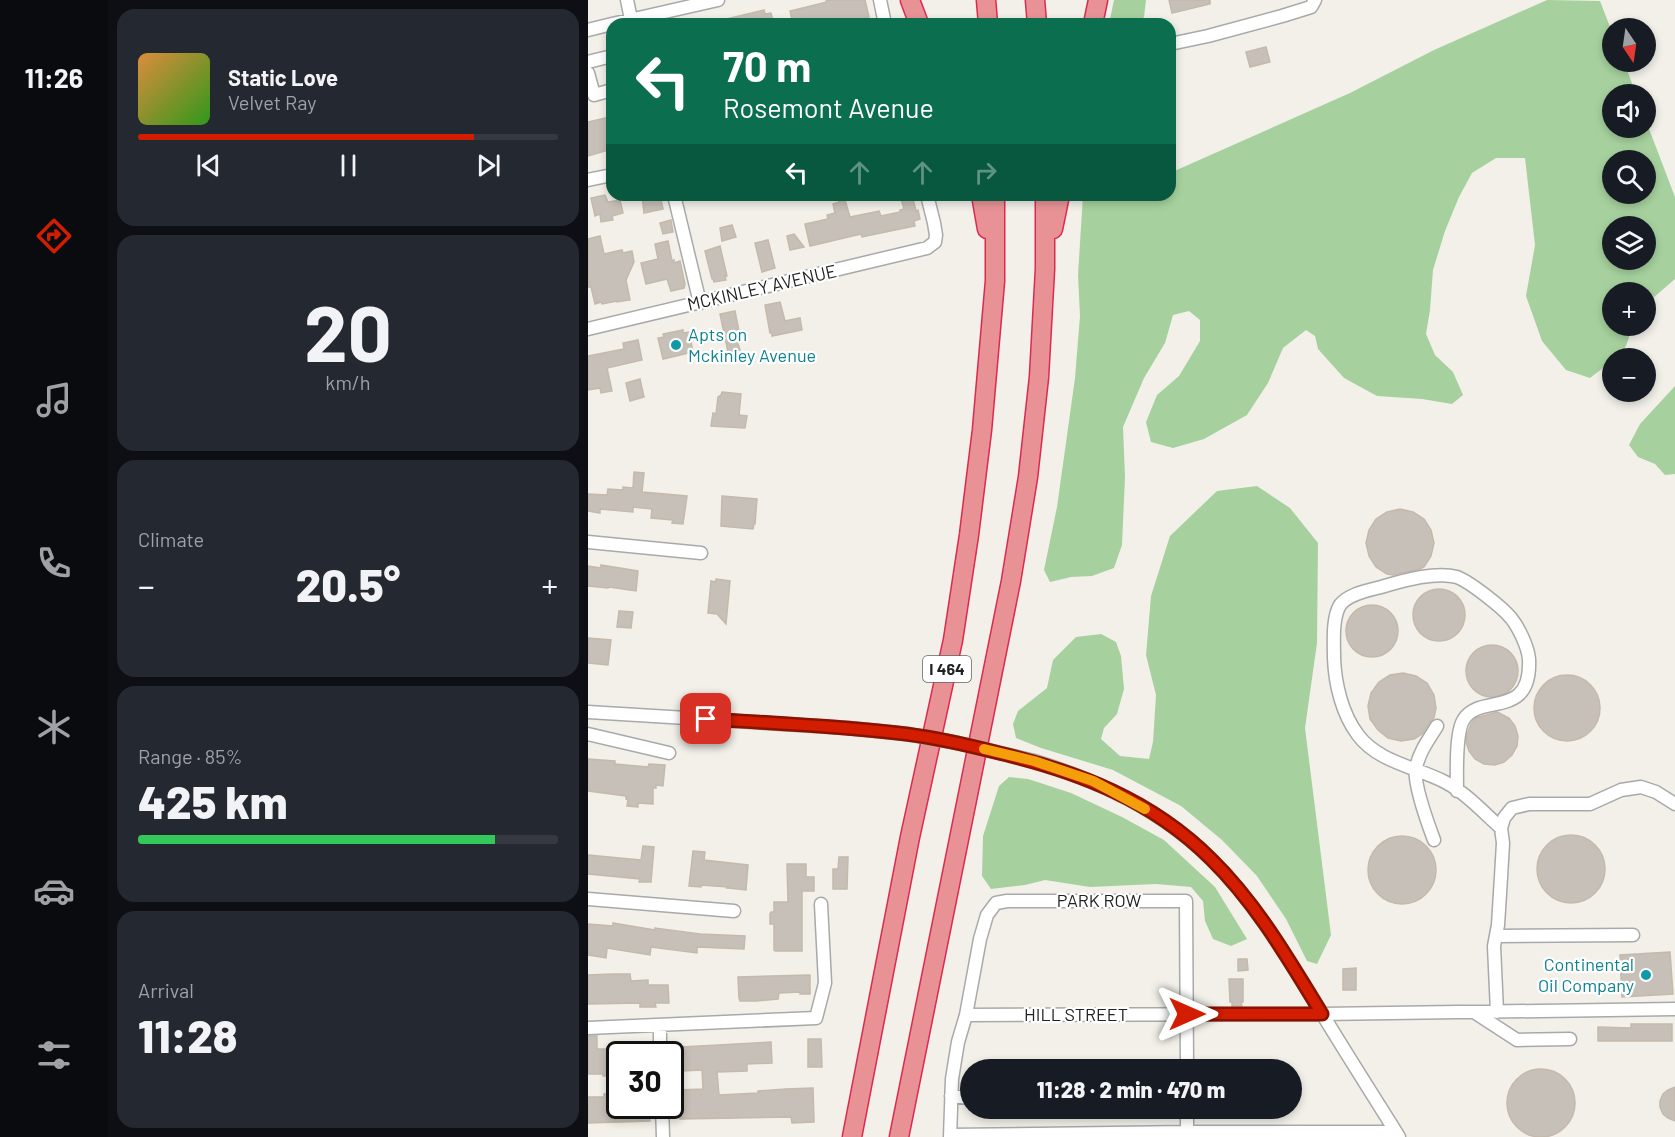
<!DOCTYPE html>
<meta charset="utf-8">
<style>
:root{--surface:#171b24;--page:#242831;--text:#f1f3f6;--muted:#9ea1a6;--line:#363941;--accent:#d31d00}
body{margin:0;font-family:Barlow,sans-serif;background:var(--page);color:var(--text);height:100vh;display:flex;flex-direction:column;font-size:22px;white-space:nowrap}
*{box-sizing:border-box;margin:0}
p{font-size:20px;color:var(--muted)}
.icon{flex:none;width:33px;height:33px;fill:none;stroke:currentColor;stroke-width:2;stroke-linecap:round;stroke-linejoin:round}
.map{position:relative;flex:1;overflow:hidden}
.drawer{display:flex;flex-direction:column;gap:9px;padding:9px;background:#0d0f14;width:480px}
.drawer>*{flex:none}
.hud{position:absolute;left:18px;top:18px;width:570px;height:183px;border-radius:18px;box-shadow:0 3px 9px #0003;background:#0b6e4f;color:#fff;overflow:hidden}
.needle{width:39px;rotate:167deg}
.tools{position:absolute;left:1014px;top:18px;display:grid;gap:12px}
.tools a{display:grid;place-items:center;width:54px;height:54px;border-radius:50%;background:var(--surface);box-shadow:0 3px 9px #0003;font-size:30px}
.speed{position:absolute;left:18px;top:1041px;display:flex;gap:12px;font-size:30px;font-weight:700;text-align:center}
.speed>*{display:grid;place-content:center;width:78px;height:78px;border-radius:50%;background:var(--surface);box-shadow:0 3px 9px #0003;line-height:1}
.speed .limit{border:3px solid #111;border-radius:9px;background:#fff;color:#111}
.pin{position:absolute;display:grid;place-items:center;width:51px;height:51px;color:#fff;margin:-26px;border-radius:12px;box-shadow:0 3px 9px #0006}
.me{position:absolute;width:66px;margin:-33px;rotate:90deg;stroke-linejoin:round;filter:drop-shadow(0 0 4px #0008)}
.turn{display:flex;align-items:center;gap:21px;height:126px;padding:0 18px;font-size:27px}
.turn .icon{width:78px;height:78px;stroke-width:2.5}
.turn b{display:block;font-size:42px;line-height:51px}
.lanes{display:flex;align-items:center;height:57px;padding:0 18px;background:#0003;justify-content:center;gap:30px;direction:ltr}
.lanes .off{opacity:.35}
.big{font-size:45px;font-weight:800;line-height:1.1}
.drawer .card{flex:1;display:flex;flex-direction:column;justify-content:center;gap:9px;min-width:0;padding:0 21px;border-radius:18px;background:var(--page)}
.drawer .dial{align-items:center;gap:0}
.dial b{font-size:78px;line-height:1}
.song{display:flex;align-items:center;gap:18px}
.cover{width:72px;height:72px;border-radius:9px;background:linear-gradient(135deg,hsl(30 70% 55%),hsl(110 70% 35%))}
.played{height:6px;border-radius:3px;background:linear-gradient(90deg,var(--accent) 80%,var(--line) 80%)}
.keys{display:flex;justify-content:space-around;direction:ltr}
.heat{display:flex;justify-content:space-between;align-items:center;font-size:33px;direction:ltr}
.charge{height:9px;border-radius:4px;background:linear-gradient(90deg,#34c759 85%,var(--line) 0)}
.trip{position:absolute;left:372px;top:1059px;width:342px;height:60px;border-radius:30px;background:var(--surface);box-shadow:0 3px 9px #0003;font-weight:800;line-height:60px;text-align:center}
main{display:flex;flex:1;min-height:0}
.tab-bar{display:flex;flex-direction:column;width:108px;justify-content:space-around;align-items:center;background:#090b0e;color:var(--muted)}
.tab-bar .icon{width:42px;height:42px}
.tab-bar .current{color:var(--accent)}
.tab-bar b{font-size:27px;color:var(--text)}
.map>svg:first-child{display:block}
.forest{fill:#a6d19e;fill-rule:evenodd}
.building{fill:#c7c0b8;stroke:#c4b9ab;stroke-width:1.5}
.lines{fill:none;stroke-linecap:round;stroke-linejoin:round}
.minor-casing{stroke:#a9a9a9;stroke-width:15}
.highway-casing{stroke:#dc2a4f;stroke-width:21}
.minor{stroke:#fff;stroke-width:12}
.highway{stroke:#e89296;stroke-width:18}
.minor-bridge-casing{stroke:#a9a9a9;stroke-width:15;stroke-linecap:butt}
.minor-bridge{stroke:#fff;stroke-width:12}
.route-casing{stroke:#891300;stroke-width:15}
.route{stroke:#d31d00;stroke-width:10}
.slow{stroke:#f59e0b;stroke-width:10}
.culture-dot{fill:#0f9aa8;stroke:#fff;stroke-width:2}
.labels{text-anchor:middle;stroke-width:4.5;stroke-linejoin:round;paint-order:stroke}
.shield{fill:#fff;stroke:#646464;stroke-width:1.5}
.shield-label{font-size:16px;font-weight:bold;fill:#222}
.street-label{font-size:18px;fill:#222;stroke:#fff}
.culture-label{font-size:18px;fill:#0d838f;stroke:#fff;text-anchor:start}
</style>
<main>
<nav class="tab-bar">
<b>11:26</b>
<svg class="icon current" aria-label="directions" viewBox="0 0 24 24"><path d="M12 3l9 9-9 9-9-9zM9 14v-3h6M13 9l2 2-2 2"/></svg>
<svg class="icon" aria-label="music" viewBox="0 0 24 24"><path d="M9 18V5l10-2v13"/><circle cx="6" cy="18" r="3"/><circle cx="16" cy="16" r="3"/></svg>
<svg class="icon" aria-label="phone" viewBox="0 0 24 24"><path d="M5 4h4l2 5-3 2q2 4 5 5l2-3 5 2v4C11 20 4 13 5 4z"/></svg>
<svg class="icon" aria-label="climate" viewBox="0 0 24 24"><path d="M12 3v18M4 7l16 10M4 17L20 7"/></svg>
<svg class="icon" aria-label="car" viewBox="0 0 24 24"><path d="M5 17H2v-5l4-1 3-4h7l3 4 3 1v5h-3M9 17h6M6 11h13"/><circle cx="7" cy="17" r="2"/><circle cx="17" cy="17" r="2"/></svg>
<svg class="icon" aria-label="filters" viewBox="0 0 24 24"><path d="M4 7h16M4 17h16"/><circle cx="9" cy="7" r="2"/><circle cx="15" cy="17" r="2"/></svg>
</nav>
<section class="drawer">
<div class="card">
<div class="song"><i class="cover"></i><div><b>Static Love</b><p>Velvet Ray</p></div></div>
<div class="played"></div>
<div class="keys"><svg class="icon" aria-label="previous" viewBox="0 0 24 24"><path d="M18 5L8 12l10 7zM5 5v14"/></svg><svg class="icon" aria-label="pause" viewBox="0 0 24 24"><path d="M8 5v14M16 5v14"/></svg><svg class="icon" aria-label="next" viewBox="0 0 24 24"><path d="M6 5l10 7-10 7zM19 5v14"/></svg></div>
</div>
<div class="card dial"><b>20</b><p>km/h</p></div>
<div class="card"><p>Climate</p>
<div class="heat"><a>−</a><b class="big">20.5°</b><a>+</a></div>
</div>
<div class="card"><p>Range · 85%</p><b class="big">425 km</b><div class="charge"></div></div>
<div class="card"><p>Arrival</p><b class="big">11:28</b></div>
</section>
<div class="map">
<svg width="1087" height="1137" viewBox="0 0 1087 1137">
<rect width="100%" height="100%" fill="#f2f0e9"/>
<path class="forest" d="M526,0H558L556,17L550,24H521Z
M959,0L1012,1L1024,32V62H1036L1048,94H1024V128H1058V121L1087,197V279L1058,304V292H1024V326H1044C1040,339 1039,354 1024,358V361L1002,378L978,370L954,341L938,296L947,245L937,158H908L884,173L871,197L857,231L845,270L842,310L838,334L847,355L865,372L875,395L864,404L834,399L789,396L756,378L730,349L727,336L718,330L695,348L680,383L659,415L616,439L585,448L563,442L558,422L569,395L591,376L612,341V320L601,311L585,315L577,343L556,378L535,427L537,477L534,545L526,568L504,576L483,577L462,582L456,570L469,507L487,378L492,316L490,275L495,195H523L527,198L534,195H582V173L762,93L846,50ZM1024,160H1058V194H1024ZM1024,226H1058V260H1024Z
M1087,386V474L1077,475L1067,464L1050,457L1041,445L1052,424Z
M669,486L702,508L730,543L729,643L717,728L743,935L729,964L719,961L698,919L669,876L634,840L593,806L525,770L453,748L428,738L425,724L430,711L459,688L465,660L488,637L513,634L528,642L533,656L536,689L529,714L516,728L513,739L532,756L561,759L565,742L568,695L558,655L563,596L582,536L629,491Z
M421,777L440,779L483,793L534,817L576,840L627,887L659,939L643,946L625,939L617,921L615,901L603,887L568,884L502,887L457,880L437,885L403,889L394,876L395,836L411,786Z"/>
<path class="building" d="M238,0H277L281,17L246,24H205L202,11L239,2Z
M581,0H622V4L584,13Z
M176,10L177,14L183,13L186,24H134V20Z
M678,47L682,62L662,67L658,52Z
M22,117L24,126V149L0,156V122Z
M17,195L20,202L32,200L35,213L24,216L25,220L13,222L12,214L7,216L3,198Z
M54,195H72L75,209L56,213Z
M312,195H324L328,211L330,210L332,219L326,221L327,226L274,237L273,234L222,246L217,224L240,219L239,215L247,213L245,204L257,200L262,217L291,211L293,216L312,212V210L316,209Z
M83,220L85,232L75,234L72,223Z
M144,225L148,237L134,241L132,228Z
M206,234L216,247L202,250L199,236Z
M12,236L16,254L34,250L35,253L44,251L46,262L38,280L42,300L29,302V301L14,304L13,302L7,304L3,287H0V239Z
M180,240L187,268L174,272L167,243Z
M80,241L84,261L86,260V263L92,261L97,284L96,288L83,291L79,279L58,284L53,263L70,259L67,244Z
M132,246L139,276H137L138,280L126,282L125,279H124L117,251Z
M192,302L197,321L212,318L214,330L184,336V333H182L177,305Z
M147,311L152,336V340L149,341L152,350L140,352L132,314Z
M95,330V333L101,332L105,352L75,359L70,338L76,337L75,334Z
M50,340L54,360L19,368L24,391L13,393L12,388L0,390V356L36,349L35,343Z
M52,379L56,397L42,401L38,383Z
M134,392L153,394L151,415L159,416L157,428L123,426L125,413L128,414L130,397L133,395Z
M46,472L56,473L54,492L99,496L95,524L84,523L85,520L63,518L64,509L45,507V512L12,509V513L0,511V494L19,495L20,489L35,490V487L45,488Z
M134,496L169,499L167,524H166L165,529L133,526Z
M812,509L825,512L836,519L843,530L846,543L843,556L836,567L832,569L805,575L799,574L788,567L781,556L778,543L781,530L788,519L799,512Z
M13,565L50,571L48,591L21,587L20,588L0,586V566L13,568Z
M128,579L142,581L138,624L129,614L120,613L123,581L128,582Z
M825 615a26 26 0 1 1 52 0a26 26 0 1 1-52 0Z
M758 631a26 26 0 1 1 52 0a26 26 0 1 1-52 0Z
M31,611L45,612L43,628L29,627Z
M0,638L23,640L20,665L0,663Z
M878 671a26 26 0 1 1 52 0a26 26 0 1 1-52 0Z
M815,673L828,676L839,683L846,695L848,708L846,718L842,722L834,734L826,739L813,741L800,738L790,730L782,719L780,706L783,693L791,682L802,675Z
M946 708a33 33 0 1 1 66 0a33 33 0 1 1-66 0Z
M909,712L921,718L927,726L930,736L929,746L924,755L916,762L907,765L896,764L887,759L881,751L878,742L879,735L883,724L888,718Z
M0,759L27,761V764L60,767L61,764L77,765L75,786L68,785V788H65V804L50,803V807L39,806L40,800L38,799V796L0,791Z
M949 869a34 34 0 1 1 68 0a34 34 0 1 1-68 0Z
M780 870a34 34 0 1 1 68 0a34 34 0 1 1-68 0Z
M55,846L66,847L63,882H51L52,879L0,874V855L53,860Z
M105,851L117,852L116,860L160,865L158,890L139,888L140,887L113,885V887L101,886Z
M251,857H260L259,889H245V869H250Z
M199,864H218V877H226V891H214V951H187L186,950V924H182V914L183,912H186V902H200Z
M25,923L67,930V928L112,934L157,936L156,949L109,947V953L63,947L62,955L19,948L18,958L0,955V924L25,926Z
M1082,952L1085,994L1034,997L1032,955Z
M650,959H659L660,970L650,971Z
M768,968V990H755V969Z
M24,974H42L43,981L60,980V985H80L81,1003H67L68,1007H52V1003L0,1004V975Z
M222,975V994H212V992L191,993L190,999L168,1001H152L151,998L150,977Z
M641,979H655V1002H653L654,1006H644V1002H642Z
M1043,1024H1084V1041H1010V1027L1043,1028Z
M0,1036H9V1049H32V1076H15V1074H0Z
M220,1039H233L234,1067H220Z
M183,1042L184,1063L159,1064V1071L129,1072L131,1095L170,1093V1091L198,1089L225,1088L226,1122L204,1123L203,1117L92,1119L91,1090L115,1089L114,1070L94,1071V1063H89L88,1050H95L94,1047Z
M919 1103a34 34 0 1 1 68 0a34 34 0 1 1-68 0Z
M1087,1087V1121L1080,1118L1075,1114L1072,1107V1101L1075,1094L1080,1090Z
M32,1093V1106H61L62,1121L0,1123V1097H16V1094Z"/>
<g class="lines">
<g class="minor-casing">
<path id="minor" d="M39,0L44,24
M292,0L297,24
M24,24L130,0
M0,30L24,24
M582,44L620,36L694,16L723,7L727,0
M0,62L24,56
M0,73L6,95L24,90
M0,180L24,175
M86,195L112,303
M0,329L339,248L347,242L348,235L346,223L339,195
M0,542L113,553
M0,712L260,728
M0,734L81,753
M446,761C512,781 573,810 623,859C665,900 696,952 727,1002C754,1047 783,1092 811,1137
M869,791C869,774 867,732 876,719C893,693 944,720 941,659C940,647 931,628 923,618C914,607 882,582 869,577C847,571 814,581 793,587C781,590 760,594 752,605C744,618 746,643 746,658C747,684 754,714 770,735C790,762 828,767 857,782C878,793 895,812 913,828
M846,840C840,824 825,783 828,768C831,752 841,739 849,726
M0,899L146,911
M908,936L1045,935
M886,1012L929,1040L982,1039
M909,1012L906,946L910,925L913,877L915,843L913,828L916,818L924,808L941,804H1002L1033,790L1053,787L1068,792L1087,804
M378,1015L734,1014L1087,1009
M72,1025V1054
M0,1028L228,1018L237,983L233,904
M363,1096L382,1098
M74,1106L75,1137
M599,1132V1108
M362,1135L599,1132H808
M362,1137L364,1079L370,1042L378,1015L392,939L399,915L408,903L419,901H598L599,1070"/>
</g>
<g class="highway-casing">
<path id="highway" d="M322,0L331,24
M398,0L400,24
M447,0L449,24
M505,24L510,0
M393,195L399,229
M465,229L472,195
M264,1137L322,837L365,640L381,535L394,430L407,281V195
M311,1137L423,581L440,477L451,377L457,269V195"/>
</g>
<use href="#minor" class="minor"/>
<use href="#highway" class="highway"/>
<g class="minor-bridge-casing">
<path id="minor-bridge" d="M260,728L319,734L370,743L446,761"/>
</g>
<use href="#minor-bridge" class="minor-bridge"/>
</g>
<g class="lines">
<g class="route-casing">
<path id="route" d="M118,719C185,723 251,726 318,734C349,738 380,745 411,753C491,772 564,800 623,859C669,904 701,960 734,1014H599"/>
</g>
<use href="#route" class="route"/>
<path class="slow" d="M396,749L446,761L505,781L557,809"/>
</g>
<g class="culture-dot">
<circle cx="88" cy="345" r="6"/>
<circle cx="1058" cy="975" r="6"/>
</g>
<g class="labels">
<rect class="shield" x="335" y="656" width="48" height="26" rx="4.5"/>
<g class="shield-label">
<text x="359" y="675">I 464</text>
</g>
<g class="street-label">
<text transform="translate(174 288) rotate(-13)" y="6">MCKINLEY AVENUE</text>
<text x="511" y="907">PARK ROW</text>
<text x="488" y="1021">HILL STREET</text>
</g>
<g class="culture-label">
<text x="100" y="341">Apts on<tspan x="100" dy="21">Mckinley Avenue</tspan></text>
<text x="1046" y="971" text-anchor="end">Continental<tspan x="1046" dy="21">Oil Company</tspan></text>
</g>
</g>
</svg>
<div class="tools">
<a><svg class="needle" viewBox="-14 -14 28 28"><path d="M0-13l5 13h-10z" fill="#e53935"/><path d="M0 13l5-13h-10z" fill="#9ea1a6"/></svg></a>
<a><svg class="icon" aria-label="sound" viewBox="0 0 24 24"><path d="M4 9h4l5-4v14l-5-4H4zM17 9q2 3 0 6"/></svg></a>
<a><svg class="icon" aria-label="search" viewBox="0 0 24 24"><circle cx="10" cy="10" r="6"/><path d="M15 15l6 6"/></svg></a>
<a><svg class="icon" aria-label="layers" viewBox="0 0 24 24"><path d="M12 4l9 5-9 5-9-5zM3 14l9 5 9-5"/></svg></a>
<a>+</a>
<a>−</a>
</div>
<div class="speed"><div class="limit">30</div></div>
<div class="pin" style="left:118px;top:719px;background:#d93025"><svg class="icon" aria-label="arrive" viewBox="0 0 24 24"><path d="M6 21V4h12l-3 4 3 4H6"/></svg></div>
<svg class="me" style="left:599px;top:1014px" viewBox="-20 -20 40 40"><path d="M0-17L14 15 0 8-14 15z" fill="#d31d00" stroke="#fff" stroke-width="4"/></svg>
<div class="trip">11:28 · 2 min · 470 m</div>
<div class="hud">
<div class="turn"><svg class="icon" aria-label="left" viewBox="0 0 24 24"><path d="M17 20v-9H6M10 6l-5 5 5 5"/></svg><div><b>70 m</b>Rosemont Avenue</div></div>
<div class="lanes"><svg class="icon" aria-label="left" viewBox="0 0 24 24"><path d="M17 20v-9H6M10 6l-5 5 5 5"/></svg><svg class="icon off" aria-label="ahead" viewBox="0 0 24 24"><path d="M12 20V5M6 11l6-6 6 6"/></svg><svg class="icon off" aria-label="ahead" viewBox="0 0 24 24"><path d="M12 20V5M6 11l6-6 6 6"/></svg><svg class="icon off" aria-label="right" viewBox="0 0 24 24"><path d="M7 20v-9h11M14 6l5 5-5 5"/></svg></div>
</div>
</div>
</main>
